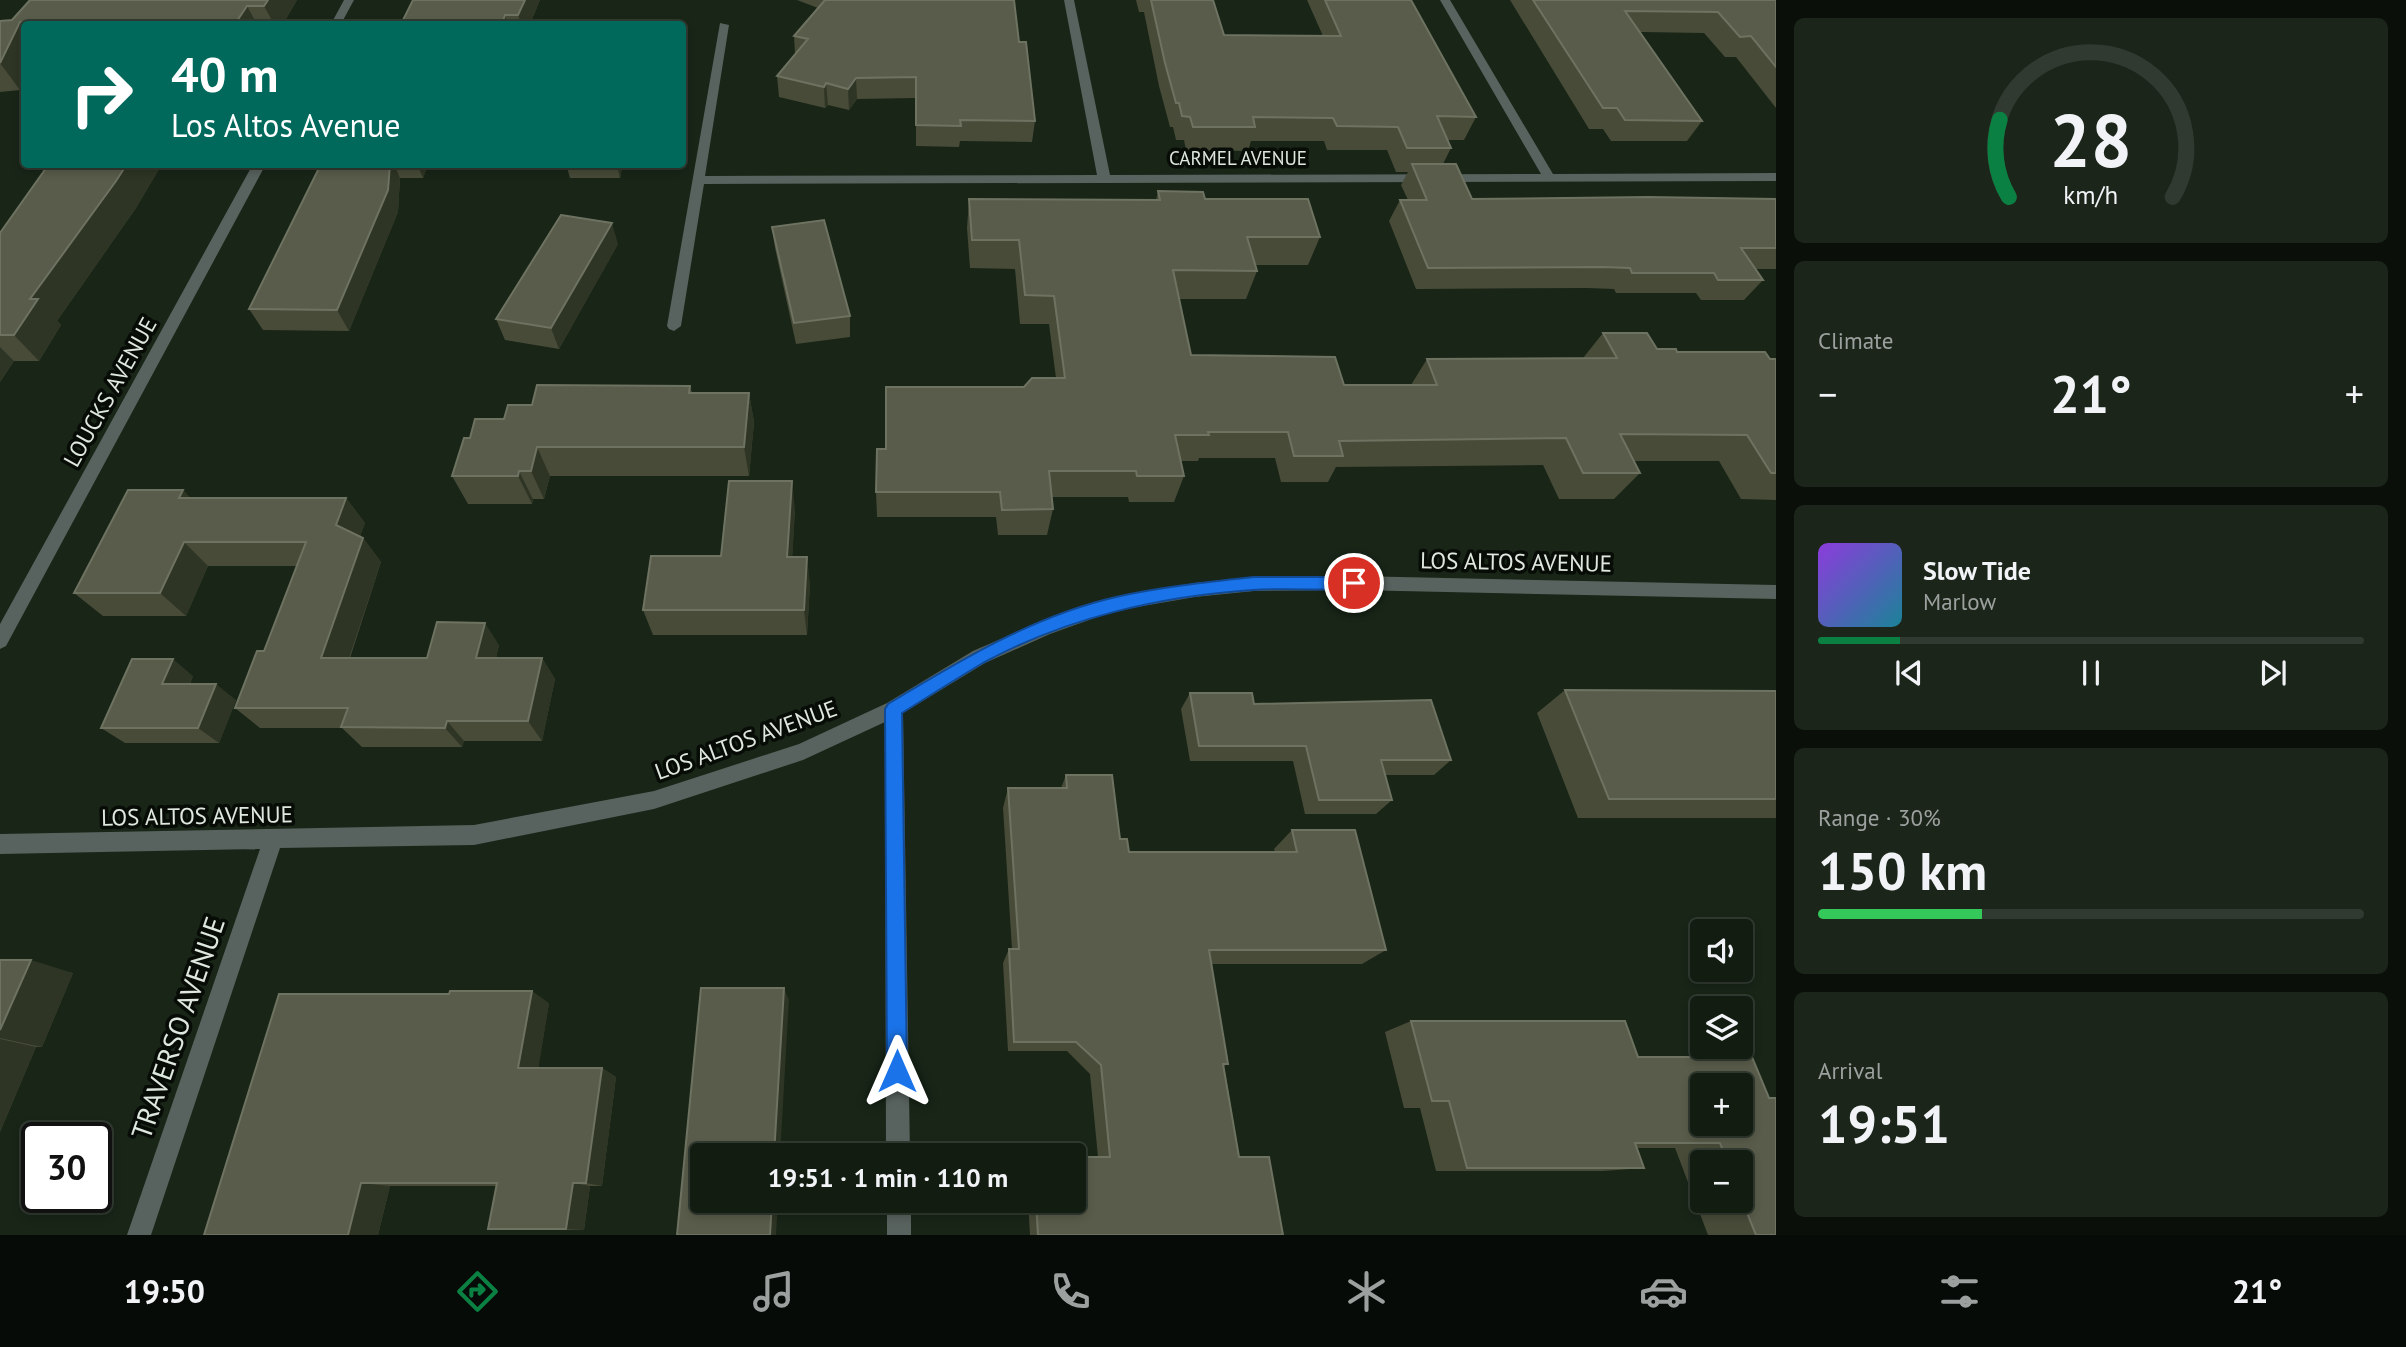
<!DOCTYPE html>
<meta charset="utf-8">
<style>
:root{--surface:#121c11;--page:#1b251a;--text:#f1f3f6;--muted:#9ca19f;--line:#313a31;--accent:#0b8043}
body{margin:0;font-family:"PT Sans",sans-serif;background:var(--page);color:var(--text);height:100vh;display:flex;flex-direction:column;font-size:26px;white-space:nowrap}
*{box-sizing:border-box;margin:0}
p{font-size:23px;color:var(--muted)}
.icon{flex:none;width:38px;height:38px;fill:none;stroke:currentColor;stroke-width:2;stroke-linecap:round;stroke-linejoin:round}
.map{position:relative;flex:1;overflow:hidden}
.side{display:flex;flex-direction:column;gap:18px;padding:18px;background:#0a0f09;width:630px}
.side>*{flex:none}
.hud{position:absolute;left:21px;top:21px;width:665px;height:147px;border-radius:7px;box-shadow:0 4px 10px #0003,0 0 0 2px var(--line);background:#00695c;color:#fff;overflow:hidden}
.fabs{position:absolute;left:1690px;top:919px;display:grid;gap:14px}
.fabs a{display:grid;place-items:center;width:63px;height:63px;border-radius:7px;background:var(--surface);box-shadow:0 4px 10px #0003,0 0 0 2px var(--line);font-size:35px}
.speed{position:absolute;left:21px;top:1122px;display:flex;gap:14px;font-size:35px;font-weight:700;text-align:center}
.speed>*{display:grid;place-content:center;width:91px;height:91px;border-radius:50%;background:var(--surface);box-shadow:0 4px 10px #0003,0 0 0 2px var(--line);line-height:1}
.speed .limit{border:4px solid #111;border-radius:10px;background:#fff;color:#111}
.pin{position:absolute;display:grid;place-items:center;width:60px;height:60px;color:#fff;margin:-30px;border:4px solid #fff;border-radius:50%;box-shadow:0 2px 7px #0007}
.me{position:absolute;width:77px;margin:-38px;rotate:0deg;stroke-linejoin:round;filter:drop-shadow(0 0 5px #0008)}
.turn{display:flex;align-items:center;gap:24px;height:147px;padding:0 35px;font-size:32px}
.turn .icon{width:91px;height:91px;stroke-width:2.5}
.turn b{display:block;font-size:49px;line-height:60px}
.big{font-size:52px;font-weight:600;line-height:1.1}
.side .card{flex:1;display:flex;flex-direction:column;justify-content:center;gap:10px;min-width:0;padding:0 24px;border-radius:10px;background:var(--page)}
.side .dial{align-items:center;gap:0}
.dial svg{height:182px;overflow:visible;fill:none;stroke:var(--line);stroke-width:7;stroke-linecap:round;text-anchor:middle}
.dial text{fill:var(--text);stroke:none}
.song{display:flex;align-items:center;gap:21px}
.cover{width:84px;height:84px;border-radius:10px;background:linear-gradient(135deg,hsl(270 70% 55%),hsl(190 70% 35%))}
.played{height:7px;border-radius:4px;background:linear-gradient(90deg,var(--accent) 15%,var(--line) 15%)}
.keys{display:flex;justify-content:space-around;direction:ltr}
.heat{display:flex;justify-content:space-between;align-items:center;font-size:38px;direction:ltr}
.charge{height:10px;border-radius:5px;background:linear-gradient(90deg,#34c759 30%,var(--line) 0)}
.trip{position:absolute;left:690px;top:1143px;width:396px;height:70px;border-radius:7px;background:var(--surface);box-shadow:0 4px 10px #0003,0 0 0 2px var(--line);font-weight:600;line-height:70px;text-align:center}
.menu{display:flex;height:112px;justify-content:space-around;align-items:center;background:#070b07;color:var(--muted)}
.menu .icon{width:49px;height:49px}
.menu .current{color:var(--accent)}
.menu b{font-size:32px;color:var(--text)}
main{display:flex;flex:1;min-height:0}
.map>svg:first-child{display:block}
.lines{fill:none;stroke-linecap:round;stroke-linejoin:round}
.minor{fill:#58625e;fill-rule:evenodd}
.wall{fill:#484b38;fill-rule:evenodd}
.shaded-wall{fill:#2e3524}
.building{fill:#595c4a;stroke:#6e7261;stroke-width:2;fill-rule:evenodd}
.route{fill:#1a73e8;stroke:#114b97;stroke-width:2}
.labels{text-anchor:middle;stroke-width:7;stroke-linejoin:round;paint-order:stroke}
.far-street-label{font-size:19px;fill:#dfe8de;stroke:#070c06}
.street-label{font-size:23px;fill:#dfe8de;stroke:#070c06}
.near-street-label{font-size:28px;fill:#dfe8de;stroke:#070c06}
</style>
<main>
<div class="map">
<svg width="1776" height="1235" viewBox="0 0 1776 1235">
<rect width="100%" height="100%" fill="#182517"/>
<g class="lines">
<path class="minor" d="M344,0H354L341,24H331Z
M1064,0H1074L1110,175L1541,174L1440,0H1450L1553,174L1776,173V181L704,184L681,326L674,331L669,329L667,326L720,23L729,25L705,176L1097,175Z
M253,164H266L6,646L0,649V624Z
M1354,576L1776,585V599L1354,590L1254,591L1195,597L1114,611L1050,634L985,663L903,713L910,1155H886L885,722L803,760L654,809L474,845L280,848L151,1235H127L260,849L0,854V834L474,825L654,791L799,744L887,703L973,651L1038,623L1114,597L1195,583L1254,577Z
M887,1200H911V1235H887Z"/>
</g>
<path class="wall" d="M297,0L283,24H24V80L20,90L0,92V21Z
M540,0L530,24H401Z
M797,0H1014L1019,42L1035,121L1032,142L960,141L959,147L916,146V98L857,99L849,110L828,105L825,108L779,97L777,76L795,54L794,36L818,8Z
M1136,0H1213L1224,35L1323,36L1307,0H1411L1476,117L1464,140H1447L1451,148L1443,164L1472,199H1776V269H1755L1763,280L1744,300H1701L1696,293H1616L1614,289L1587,288L1416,289L1389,221L1400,200H1408L1401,185L1408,172H1396L1387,150H1327L1324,141H1251L1248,151L1186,150L1184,140H1176L1173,127H1170L1159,86L1144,12H1139Z
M1510,0H1776V108L1736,57H1725L1704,33L1640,32L1702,121L1687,141H1611L1603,129H1589Z
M45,164H162L136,208L57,321L61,325L39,361H14L0,382V233L47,167Z
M321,164H428L423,178H400L398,212L349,331L263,330L249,309Z
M566,164H623L620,178H570Z
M1158,191L1205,199L1320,237L1308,265H1256L1257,271L1246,299H1179L1191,355L1344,385H1411L1427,359L1583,358L1603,333L1657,349L1677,352L1776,359V500L1741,499L1719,461H1633L1640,473L1614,499H1559L1543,465L1336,467L1328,482H1281L1275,458H1199L1198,461H1181L1184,476L1174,502H1129L1128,497H1052L1053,509L1047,535H998L996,517H877L876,492L886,449L1024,387L1056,378L1049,324H1020L1015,269L970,268L967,228L969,199L1156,200Z
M772,227L850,316V337L796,344L775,248Z
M618,244L559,349L505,340L496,319Z
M690,386L692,393H749L754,422L749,476H550L544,499H533L532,504H468L452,476L470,438L532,405Z
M183,490L190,498H346L365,523L360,536L363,538L381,562L350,658H427L499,645L496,658H542L555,679L542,741H464L462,747H362L342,728H260L235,708L264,651L297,566H208L186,616H103L74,593Z
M795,509L792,557L810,583L807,635H653L643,610L721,556Z
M193,676L190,684L236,700L219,743H125L101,728Z
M1565,690L1776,691V818H1578L1537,713Z
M1190,693L1254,704L1451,760L1434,775H1385L1392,800L1376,814H1305L1293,761H1190L1181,709Z
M1066,775L1120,839L1129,852H1275L1274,849L1292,830L1386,950L1362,964H1211L1228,1064L1224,1066L1239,1157L1283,1235H1030L1028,1200H1073L1098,1157L1090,1074L1067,1051H1008L1003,963L1009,949H1012L1003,808L1008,788H1061Z
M0,960L73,973L42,1047H36L0,1132Z
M549,1003L538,1068H602L616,1077L602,1186H590L584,1230H511L496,1186H390L378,1235H204Z
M1411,1021L1638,1057H1752L1776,1235H1708L1675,1148H1637L1644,1168L1603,1171H1436L1420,1108H1404L1385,1032ZM1703,1162H1741V1200H1703Z"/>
<path class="shaded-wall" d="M268,0H297L283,24H274L264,6Z
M525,0H540L530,24H521L518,15Z
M247,6L257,24H235Z
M505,15L508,24H502Z
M20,22L24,28V80L20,90L0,63Z
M856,78L857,99L849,110L848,89Z
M826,83L828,105L825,108L824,87Z
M127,164H162L136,208L57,321L61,325L39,361L14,335L30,299Z
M390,164H394L400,178L398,212L349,331L337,310Z
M417,164H428L423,178Z
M617,164H623L620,178Z
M612,223L618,244L559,349L551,328Z
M0,347L14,361L0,382Z
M749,393L754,422L749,476L744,447Z
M537,447L550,476L544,499L531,471Z
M519,471L533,499L532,504L518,476Z
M792,481L795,509L791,583L787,557Z
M183,490L206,515L179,498Z
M346,498L365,523L355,550L336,525Z
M363,538L381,562L342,679L321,658Z
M184,542L208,566L186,616L160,593Z
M807,557L810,583L807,635L804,610Z
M485,623L499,645L491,679L476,658Z
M542,658L555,679L542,741L528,721Z
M173,659L193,676L183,700L162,684Z
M216,684L236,700L219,743L198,728Z
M447,721L464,741L462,747L445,728Z
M31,960L73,973L42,1047L0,1038V1030Z
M784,988L789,1000L780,1155H774Z
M532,991L549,1003L537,1077L518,1068Z
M0,1039L36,1047L0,1132Z
M602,1068L616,1077L602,1186L586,1183Z
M361,1183L390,1186L378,1235H348Z
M573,1183L590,1186L584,1230L566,1229Z
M772,1200H778L776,1235H770Z"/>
<path class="building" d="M30,0H268L264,6H247L235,24H140H141L20,22L0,63V21L12,20Z
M413,0H525L518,15H505L502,24H401Z
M825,0H1014L1019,42H1026L1035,121L960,120L961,126L916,125V77L856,78L848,89L826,83L824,87L777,76L808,39L794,36Z
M1151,0H1213L1224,35L1341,36L1325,0H1411L1476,117L1437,116L1451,148H1407L1398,127L1337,126L1333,118L1253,117L1255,127H1193L1190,117L1182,116L1179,103H1176L1165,63Z
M1533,0H1776V67L1751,36L1740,37L1718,12L1625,11L1702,121L1625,120L1617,108H1603Z
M49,164H127L116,181L30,299H38L14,335H0V233Z
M321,164H390L388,190L337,310L249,309Z
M1412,164H1456L1472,199L1648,197L1776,199V248H1741L1763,280H1718L1714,273H1632L1630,268L1602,267L1428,268L1400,200H1427Z
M1158,191L1203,192L1205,199H1308L1320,237H1247L1257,271L1173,270L1191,355L1335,357L1344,385H1437L1427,359L1617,358L1603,333H1647L1657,349H1676L1677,352H1765L1770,359H1776V473H1771L1747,435L1620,434L1640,473H1583L1566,438L1339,441L1343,456H1294L1288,432H1208L1209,435H1175L1184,476H1137L1136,471H1049L1053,509L1002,510L1000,492H876L877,449H886V387H1024L1032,378H1065L1054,296L1025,295L1019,240H972L969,199L1160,200Z
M561,215L612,223L551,328L496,319Z
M824,220L850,316L794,323L772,227Z
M537,385L690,386L689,393H749L744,447H537L531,471H519L518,476H452L464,438H470L475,419H504L508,405H532Z
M729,481H792L787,557H807L804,610H643L651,556H721Z
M128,490H183L179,498H346L336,525L363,538L321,658H427L437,622L485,623L476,658H542L528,721H447L445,728L341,727L348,708H235L257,651H264L306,542H184L160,593H74Z
M132,659H173L162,684H216L198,728H101Z
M1565,690L1776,691V799H1609Z
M1190,693H1252L1254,704L1431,700L1451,760H1381L1392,800H1319L1306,746H1199Z
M1066,775H1112L1120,839H1127L1129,852H1297L1292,830H1355L1386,950H1209L1228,1064H1223L1239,1157H1269L1283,1235H1038L1036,1200H1073V1157H1110L1101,1065L1076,1042H1014L1009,949H1019L1008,788H1067Z
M0,960H31L0,1030Z
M701,988H784L774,1155H702V1200H772L770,1235H677Z
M450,991H532L518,1068H602L586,1183H573L566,1229H488L497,1183H361L348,1235H204L279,994H449Z
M1411,1021H1625L1638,1057H1752L1769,1098H1776V1235H1756L1741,1198V1162H1727L1720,1143H1635L1644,1168H1467L1449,1101H1432ZM1703,1085H1741V1124H1703Z"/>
<path class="route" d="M1254,577H1354L1362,583L1354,590C1321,590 1286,588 1253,590C1161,596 1065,618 983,663C956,679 929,696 902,713L907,1071L904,1078L897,1081L890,1078L887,1071L885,709L888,704C959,661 1033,616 1116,597C1161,587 1208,582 1254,577Z"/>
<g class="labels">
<g class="far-street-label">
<text x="1238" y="165">CARMEL AVENUE</text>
</g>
<g class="street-label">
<text transform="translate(110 392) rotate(-61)" y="8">LOUCKS AVENUE</text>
<text transform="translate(1516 562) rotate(1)" y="8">LOS ALTOS AVENUE</text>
<text transform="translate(746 740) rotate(-20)" y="8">LOS ALTOS AVENUE</text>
<text transform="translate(197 816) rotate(-1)" y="8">LOS ALTOS AVENUE</text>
</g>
<g class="near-street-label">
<text transform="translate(178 1028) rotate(-71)" y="10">TRAVERSO AVENUE</text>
</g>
</g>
</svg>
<div class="fabs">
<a><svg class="icon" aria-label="sound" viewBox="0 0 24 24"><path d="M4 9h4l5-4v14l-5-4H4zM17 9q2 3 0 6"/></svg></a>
<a><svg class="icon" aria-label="layers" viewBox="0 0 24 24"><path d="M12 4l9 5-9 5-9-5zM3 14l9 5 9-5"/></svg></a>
<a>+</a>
<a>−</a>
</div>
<div class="speed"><div class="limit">30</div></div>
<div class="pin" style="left:1354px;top:583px;background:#d93025"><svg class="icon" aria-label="arrive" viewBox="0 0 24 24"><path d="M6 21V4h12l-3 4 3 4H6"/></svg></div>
<svg class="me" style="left:897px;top:1071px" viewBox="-20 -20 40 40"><path d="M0-17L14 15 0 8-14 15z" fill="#1a73e8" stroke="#fff" stroke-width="4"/></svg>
<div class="trip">19:51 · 1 min · 110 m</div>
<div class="hud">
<div class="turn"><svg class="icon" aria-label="right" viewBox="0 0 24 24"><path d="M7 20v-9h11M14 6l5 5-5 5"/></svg><div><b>40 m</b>Los Altos Avenue</div></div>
</div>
</div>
<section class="side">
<div class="card dial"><svg viewBox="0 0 100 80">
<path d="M14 69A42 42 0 1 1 86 69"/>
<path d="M14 69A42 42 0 0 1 10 35" stroke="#0b8043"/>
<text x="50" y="56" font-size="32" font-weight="700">28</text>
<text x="50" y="72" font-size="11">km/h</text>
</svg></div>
<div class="card"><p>Climate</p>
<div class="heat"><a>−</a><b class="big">21°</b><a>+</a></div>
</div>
<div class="card">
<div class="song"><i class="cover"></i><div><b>Slow Tide</b><p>Marlow</p></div></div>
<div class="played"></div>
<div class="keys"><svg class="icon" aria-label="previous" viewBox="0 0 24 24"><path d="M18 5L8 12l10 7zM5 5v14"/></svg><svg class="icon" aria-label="pause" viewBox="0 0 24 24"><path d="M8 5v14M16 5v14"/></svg><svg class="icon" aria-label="next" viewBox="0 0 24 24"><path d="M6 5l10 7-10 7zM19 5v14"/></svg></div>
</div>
<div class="card"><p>Range · 30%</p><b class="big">150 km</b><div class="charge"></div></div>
<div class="card"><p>Arrival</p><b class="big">19:51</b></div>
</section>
</main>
<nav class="menu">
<b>19:50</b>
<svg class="icon current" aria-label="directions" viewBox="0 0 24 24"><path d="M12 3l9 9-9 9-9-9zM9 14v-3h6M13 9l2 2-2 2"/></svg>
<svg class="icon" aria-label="music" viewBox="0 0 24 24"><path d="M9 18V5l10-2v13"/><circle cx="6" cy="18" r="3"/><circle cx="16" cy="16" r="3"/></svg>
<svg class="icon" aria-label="phone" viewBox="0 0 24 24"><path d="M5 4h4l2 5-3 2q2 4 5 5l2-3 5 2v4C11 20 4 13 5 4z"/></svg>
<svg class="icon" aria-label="climate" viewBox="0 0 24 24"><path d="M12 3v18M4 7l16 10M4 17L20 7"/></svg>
<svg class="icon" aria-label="car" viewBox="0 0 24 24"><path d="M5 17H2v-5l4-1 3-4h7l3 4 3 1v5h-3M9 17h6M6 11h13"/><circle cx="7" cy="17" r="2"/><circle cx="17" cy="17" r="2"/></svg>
<svg class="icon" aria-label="filters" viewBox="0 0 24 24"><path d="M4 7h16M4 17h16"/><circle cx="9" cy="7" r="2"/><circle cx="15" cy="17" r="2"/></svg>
<b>21°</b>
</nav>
